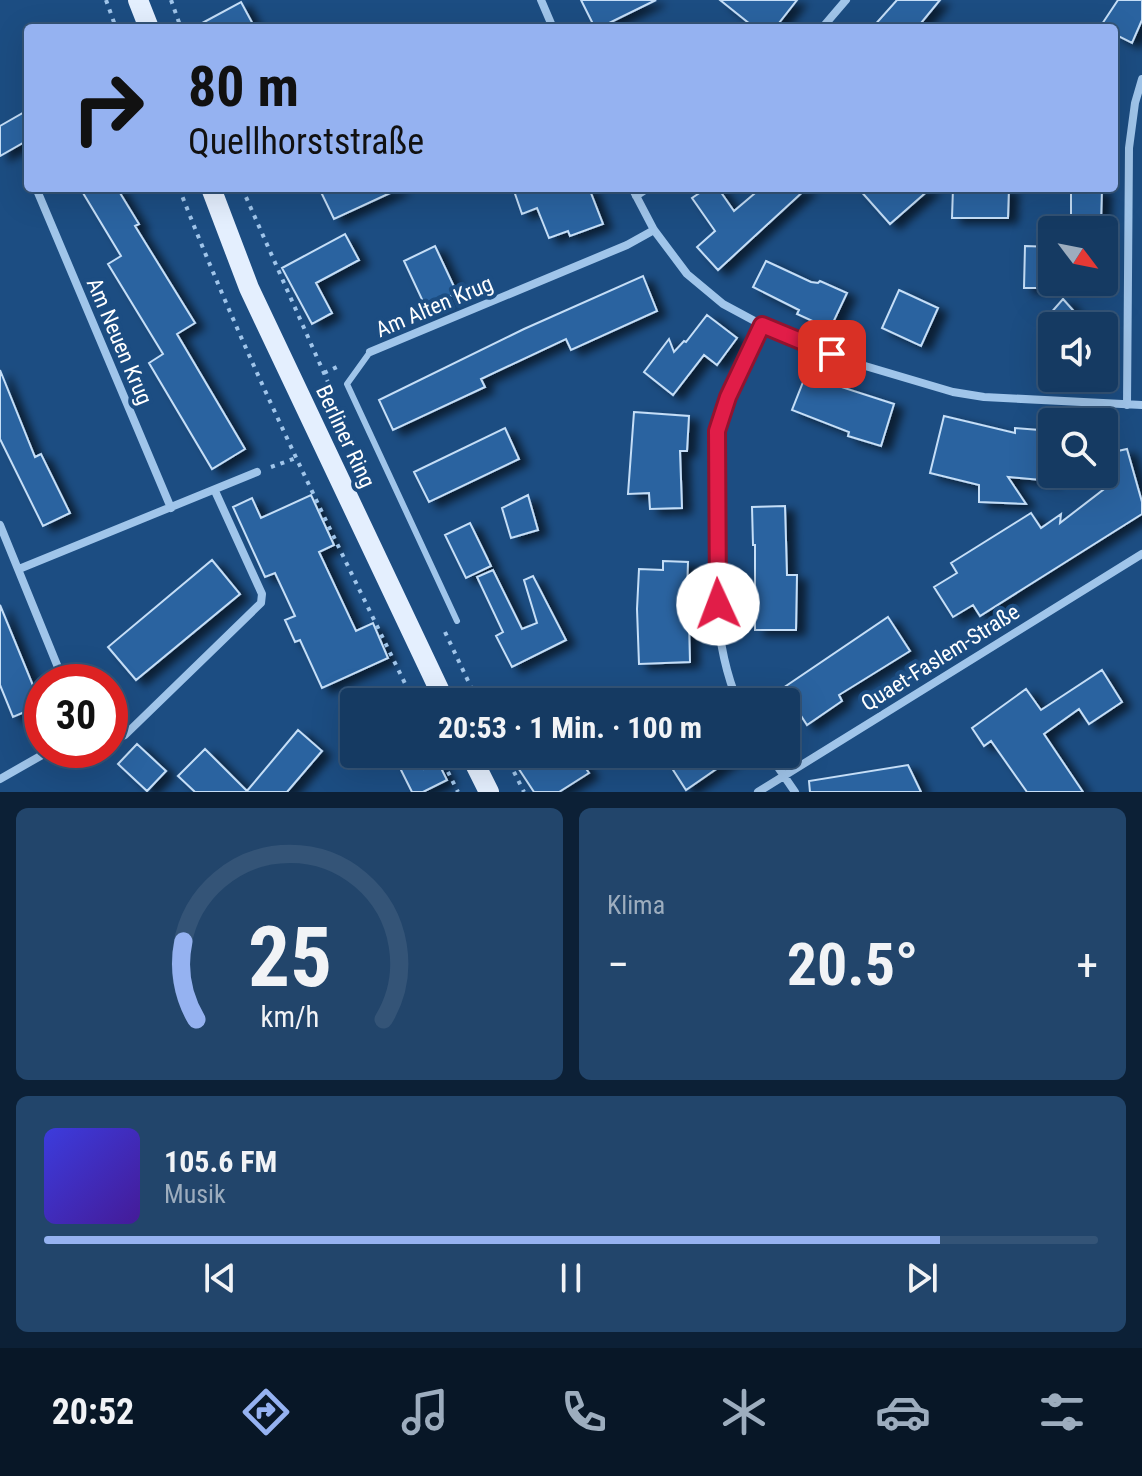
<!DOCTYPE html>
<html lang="de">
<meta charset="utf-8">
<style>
:root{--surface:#153a62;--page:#22456b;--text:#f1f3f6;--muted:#9dadbe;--line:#345477;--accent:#95b2f1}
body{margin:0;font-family:"Roboto Condensed",sans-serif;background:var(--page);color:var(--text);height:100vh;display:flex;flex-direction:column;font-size:30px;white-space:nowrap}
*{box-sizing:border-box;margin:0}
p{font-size:26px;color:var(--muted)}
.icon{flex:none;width:44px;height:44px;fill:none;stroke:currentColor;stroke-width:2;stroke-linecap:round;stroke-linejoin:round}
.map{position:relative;height:792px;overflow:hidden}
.side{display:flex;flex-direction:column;gap:16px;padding:16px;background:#0c2036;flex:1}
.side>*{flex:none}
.top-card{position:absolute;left:24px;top:24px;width:1094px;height:168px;border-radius:8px;box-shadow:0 8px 32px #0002,0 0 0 2px var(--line);background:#95b2f1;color:#111;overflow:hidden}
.needle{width:52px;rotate:122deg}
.tools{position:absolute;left:1038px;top:216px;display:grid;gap:16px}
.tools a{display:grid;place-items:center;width:80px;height:80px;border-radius:8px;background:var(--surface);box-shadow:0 8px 32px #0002,0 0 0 2px var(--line);font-size:40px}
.speed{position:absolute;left:24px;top:664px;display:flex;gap:16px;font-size:40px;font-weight:700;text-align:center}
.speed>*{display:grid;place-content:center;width:104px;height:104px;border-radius:50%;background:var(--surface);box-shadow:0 8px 32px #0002,0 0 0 2px var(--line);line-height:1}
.speed .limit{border:12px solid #d22;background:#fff;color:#111}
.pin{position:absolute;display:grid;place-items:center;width:68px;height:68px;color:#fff;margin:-34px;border-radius:16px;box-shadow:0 4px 12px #0006}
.me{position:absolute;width:88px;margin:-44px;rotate:358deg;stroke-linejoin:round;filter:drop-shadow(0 0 6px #0008)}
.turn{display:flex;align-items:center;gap:28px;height:168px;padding:0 32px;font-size:36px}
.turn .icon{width:104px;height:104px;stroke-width:2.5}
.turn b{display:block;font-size:56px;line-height:68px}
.big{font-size:60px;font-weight:700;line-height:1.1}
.side .widget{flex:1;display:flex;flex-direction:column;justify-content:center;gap:12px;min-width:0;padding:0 28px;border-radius:12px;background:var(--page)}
.side .dial{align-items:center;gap:0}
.dial svg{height:208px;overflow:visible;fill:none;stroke:var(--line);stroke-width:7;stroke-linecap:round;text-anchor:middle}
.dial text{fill:var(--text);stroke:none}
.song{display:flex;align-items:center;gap:24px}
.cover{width:96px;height:96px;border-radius:12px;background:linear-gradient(135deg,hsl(240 70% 55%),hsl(260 70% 35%))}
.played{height:8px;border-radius:4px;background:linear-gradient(90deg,var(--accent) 85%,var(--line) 85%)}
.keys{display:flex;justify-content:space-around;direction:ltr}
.heat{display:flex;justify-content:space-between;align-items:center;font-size:44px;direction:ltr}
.side .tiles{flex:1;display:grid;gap:16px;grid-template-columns:1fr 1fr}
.widget:last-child{grid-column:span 2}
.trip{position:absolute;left:340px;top:688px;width:460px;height:80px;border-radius:8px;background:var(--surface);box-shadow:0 8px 32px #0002,0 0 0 2px var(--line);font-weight:700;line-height:80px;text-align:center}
.tabs{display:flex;height:128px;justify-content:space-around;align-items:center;background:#081727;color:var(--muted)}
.tabs .icon{width:56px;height:56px}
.tabs .selected{color:var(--accent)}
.tabs b{font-size:36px;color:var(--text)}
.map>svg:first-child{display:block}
.building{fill:#2a64a0;stroke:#c5def7;stroke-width:2;filter:url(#shadow)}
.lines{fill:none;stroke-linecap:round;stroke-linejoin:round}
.path{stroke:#a0c5ea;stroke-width:4;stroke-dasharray:4 6;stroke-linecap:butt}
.service{stroke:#a0c5ea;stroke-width:6}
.minor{stroke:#a0c5ea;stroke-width:8}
.primary{stroke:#e4effe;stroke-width:20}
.route-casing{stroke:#92132f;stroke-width:20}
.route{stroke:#e11d48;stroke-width:14}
.labels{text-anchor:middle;stroke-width:8;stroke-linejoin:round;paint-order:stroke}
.street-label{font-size:22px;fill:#fff;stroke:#1c4d82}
</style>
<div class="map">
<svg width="1142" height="792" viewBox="0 0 1142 792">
<defs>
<filter id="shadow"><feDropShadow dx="9" dy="5" stdDeviation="4" flood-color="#0009"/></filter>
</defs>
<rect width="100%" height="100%" fill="#1c4d82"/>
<path class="building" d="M581,0H656L599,28H595Z
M720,0H797L775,28H755Z
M897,0H940L917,28H872Z
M1118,0H1142V20L1132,43L1114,34V28L1100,27Z
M241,2L255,28H193Z
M28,110V140L0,156V126Z
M80,188H117L139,224L135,226L195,323L177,334L245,449L212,469L149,363L163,354L108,264L121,256Z
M319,188H401L334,219Z
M513,188H589L603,224L570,236L568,231L549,238L537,208L522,214Z
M707,188H718L734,211L761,188H807L718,270L697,247L715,231L692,198Z
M858,188H931L890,224Z
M953,188H1009L1008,218H952Z
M1071,188L1102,189L1101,222H1071Z
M345,234L359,260L316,283L332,313L312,324L282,268Z
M435,246L457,293L426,308L404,261Z
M1025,246L1052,247V288H1024Z
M766,261L811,282L818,283L820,281L847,293L830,329L797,314L799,310L753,287Z
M643,276L657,311L571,350L566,339L481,379L485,387L393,430L379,400L524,329Z
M899,290L938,308L921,346L882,328Z
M1063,299L1087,326H1052L1053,319L1049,315Z
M707,315L737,338L717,365L704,355L673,395L644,372L669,339L674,352L684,341L686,342Z
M0,370L35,457L41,454L70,513L43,526L0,439Z
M807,372L836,383L835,385L894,404L881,446L848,436L849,432L792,410Z
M634,412L689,416L687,451H680L682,508L650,509L649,493L628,494Z
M944,416L1015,433V428L1052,431V481L1008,477L1026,504L979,502V485L930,473Z
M505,428L519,459L429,502L414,472Z
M1127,449L1142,502V514L980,616L973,605L953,617L934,587L957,573L951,563L1031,513L1041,528L1061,514L1060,523L1108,486L1104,472V454Z
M311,495L334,545L319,552L356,631L373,623L388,658L322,688L300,640L295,642L285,620L295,616L275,573L265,577L233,507L252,498L261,518Z
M528,495L538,530L511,538L502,508Z
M785,506L787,575H797L796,630H755V545H753L752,507Z
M470,523L491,566L466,578L445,535Z
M212,560L240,594L136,680L108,647Z
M663,561L688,562L686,623H689L690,662L639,664L637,609L639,569L663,570Z
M493,570L522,629L537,623L524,580L533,576L566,640L512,667L496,636L503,632L477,577Z
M0,605L41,705L13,717L0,685Z
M888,617L910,651L839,695L842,701L807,725L783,688Z
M1102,670L1122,702L1089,724L1079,709L1044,734L1083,792H1027L991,741L984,746L972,728L1026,689L1041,710Z
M298,730L322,751L287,792H195L178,776L205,749L247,791Z
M137,744L166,771L147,791L118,764Z
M393,754H416L424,769L438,762L447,780L423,792H412Z
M509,754H576L589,773L559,792H534Z
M680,754H738L686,790L668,762Z
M908,765L921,792H810L809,781Z"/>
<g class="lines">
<path class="path" d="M106,0L116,28
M171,0L181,28
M179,188C247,363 332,533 414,702
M242,188L331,389
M324,373L339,366
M271,467L296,458
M445,632L478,702
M439,754L458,792
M505,754L524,792"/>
<path class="service" d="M370,352L347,384L457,621"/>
<path class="minor" d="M541,0L553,28
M822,28L846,0
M36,188L171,508
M632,188L654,230L687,274L723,304L762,325L855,363L953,392L984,397L1142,405
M636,196L648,188
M370,352L627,245L654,230
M1127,405L1129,148L1135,103L1142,79
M0,525L64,682
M19,569L257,472
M738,702C706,628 716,531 715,451C719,406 742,365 762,325
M110,738L115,739L125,735L261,603L262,594L215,491
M769,754L795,792
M0,779L51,750
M758,792L1142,554"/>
<path class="primary" d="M138,0L149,28
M211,188L249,288L445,702
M470,754L489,792"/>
</g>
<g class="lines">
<g class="route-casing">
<path id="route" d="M718,604L717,431L728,397L762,325L832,354"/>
</g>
<use href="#route" class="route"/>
</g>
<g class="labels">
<g class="street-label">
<text transform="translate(434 306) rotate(-23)" y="8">Am Alten Krug</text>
<text transform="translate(120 341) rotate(67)" y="8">Am Neuen Krug</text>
<text transform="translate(346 436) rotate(65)" y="8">Berliner Ring</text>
<text transform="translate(940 657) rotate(-32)" y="8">Quaet-Faslem-Straße</text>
</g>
</g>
</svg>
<div class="tools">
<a><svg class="needle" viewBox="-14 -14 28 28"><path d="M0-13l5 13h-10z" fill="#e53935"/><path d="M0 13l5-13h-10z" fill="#9dadbe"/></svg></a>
<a><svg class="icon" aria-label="sound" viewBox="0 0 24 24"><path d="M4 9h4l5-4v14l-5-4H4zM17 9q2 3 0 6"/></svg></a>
<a><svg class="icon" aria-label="search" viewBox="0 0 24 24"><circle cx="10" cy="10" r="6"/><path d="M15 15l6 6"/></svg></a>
</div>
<div class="speed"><div class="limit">30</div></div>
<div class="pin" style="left:832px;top:354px;background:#d93025"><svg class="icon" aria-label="arrive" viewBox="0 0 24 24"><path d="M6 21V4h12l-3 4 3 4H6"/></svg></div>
<svg class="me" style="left:718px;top:604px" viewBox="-20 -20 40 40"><circle r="19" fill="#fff"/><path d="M0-13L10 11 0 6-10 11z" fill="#e11d48"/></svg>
<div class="trip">20:53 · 1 Min. · 100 m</div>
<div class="top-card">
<div class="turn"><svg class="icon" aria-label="right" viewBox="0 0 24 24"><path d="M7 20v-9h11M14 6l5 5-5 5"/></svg><div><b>80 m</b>Quellhorststraße</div></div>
</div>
</div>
<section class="side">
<div class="tiles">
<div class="widget dial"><svg viewBox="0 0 100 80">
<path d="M14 69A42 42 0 1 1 86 69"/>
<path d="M14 69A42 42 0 0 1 9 39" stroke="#95b2f1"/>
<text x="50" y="56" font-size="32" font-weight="700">25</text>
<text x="50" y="72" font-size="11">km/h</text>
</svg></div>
<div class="widget"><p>Klima</p>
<div class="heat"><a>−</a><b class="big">20.5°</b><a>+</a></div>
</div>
<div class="widget">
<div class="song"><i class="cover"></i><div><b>105.6 FM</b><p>Musik</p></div></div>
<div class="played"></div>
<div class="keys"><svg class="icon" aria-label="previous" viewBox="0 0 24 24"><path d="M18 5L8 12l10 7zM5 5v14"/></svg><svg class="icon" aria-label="pause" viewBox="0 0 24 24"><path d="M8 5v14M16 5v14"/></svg><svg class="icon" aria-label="next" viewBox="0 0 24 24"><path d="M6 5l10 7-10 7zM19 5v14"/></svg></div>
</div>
</div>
</section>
<nav class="tabs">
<b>20:52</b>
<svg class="icon selected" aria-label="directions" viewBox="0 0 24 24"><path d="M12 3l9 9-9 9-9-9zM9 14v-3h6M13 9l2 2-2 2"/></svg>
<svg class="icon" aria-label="music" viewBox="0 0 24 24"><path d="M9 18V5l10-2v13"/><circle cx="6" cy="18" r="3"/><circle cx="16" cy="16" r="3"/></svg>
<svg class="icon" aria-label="phone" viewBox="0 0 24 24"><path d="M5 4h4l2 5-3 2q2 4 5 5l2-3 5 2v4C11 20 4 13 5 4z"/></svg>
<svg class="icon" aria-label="climate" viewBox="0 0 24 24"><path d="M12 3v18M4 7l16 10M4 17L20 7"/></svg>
<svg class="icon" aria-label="car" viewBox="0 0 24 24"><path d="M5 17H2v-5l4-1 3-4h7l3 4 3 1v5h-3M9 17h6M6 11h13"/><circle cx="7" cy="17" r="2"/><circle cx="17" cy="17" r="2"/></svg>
<svg class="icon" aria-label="filters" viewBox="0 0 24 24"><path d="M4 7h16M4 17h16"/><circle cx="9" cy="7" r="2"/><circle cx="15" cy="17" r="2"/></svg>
</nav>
